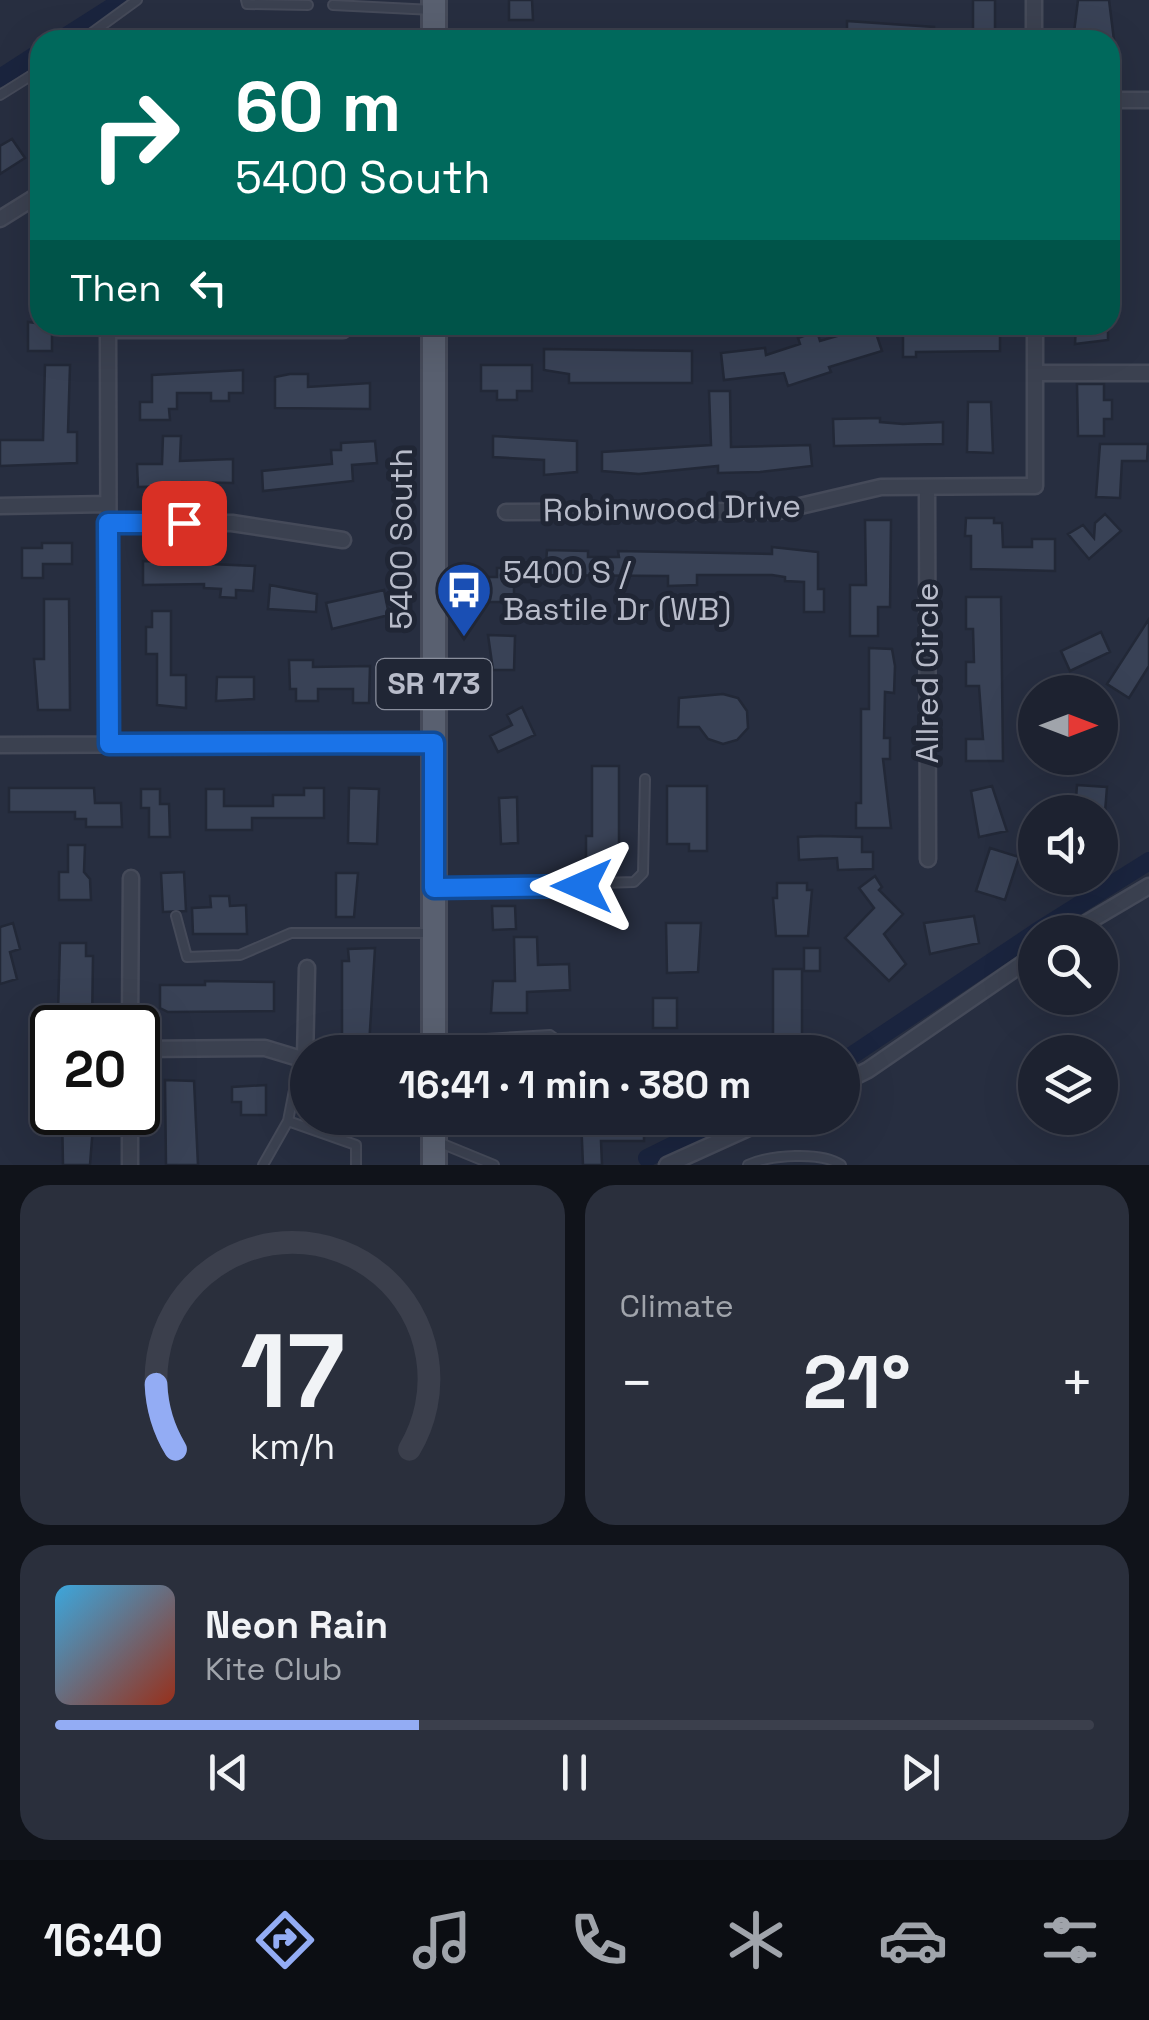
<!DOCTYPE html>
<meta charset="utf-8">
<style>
:root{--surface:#1d2230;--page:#2a2f3c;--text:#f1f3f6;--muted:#a0a4ab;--line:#3b3f4c;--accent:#93acf4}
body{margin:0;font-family:"Space Grotesk",sans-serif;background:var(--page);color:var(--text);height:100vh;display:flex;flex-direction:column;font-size:38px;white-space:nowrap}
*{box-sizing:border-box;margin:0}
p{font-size:32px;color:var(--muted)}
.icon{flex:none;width:55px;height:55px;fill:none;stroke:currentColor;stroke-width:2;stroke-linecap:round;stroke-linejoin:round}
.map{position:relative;height:1165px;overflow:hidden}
.sheet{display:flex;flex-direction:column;gap:20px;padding:20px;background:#10131a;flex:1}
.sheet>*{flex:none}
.top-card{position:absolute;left:30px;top:30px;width:1090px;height:305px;border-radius:30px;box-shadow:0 10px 40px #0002,0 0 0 2px var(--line);background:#00695c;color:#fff;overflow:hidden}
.needle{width:65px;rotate:90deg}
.controls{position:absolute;left:1018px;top:675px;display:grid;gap:20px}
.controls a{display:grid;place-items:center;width:100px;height:100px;border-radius:50%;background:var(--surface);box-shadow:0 10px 40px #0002,0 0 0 2px var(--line);font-size:50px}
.speed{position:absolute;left:30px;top:1005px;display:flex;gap:20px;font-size:50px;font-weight:700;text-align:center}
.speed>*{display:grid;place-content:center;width:130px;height:130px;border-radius:50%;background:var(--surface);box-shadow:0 10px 40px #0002,0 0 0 2px var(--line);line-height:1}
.speed .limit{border:5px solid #111;border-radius:15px;background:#fff;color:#111}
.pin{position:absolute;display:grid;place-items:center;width:85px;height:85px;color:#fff;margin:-42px;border-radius:20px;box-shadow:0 5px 15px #0006}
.me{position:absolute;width:110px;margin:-55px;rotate:270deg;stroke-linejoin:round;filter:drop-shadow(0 0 8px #0008)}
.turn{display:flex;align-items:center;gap:35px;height:210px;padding:0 40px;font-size:45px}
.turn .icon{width:130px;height:130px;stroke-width:2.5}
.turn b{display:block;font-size:70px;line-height:85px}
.then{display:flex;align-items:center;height:95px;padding:0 40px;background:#0003;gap:20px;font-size:38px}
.big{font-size:75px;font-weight:700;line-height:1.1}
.sheet .tile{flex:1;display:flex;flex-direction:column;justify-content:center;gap:15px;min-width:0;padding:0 35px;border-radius:30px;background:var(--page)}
.sheet .dial{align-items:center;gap:0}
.dial svg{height:260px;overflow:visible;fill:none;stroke:var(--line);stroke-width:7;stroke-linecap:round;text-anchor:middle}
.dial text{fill:var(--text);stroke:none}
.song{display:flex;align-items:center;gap:30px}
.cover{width:120px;height:120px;border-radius:15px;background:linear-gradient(135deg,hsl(200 70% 55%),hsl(10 70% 35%))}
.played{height:10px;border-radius:5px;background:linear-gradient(90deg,var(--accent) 35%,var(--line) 35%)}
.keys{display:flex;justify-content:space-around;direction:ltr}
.heat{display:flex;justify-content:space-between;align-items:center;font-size:55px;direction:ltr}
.sheet .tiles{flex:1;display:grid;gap:20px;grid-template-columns:1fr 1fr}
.tile:last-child{grid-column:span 2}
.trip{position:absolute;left:290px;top:1035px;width:570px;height:100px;border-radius:50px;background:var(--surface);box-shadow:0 10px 40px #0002,0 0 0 2px var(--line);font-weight:700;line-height:100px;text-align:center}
.dock{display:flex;height:160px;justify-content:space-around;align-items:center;background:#0c0e13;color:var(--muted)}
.dock .icon{width:70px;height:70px}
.dock .current{color:var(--accent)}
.dock b{font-size:45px;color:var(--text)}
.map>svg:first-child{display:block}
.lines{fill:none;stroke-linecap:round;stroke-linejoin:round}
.canal{stroke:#1a243e;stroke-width:18}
.building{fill:#394256;stroke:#222837;stroke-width:2.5}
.lane-casing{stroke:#454a59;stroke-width:12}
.street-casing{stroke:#454a59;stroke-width:19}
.primary-casing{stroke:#454a59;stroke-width:28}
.lane{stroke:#3b4150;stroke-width:8}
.street{stroke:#3b4150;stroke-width:14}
.primary{stroke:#596070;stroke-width:22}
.route-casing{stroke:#114b97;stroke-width:25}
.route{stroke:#1a73e8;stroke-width:18}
.labels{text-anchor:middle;stroke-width:10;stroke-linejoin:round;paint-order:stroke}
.shield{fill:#202635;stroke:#8a8f9d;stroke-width:2.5}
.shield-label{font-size:30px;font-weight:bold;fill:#b8bcca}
.street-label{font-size:32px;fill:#b8bcca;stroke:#202635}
.poi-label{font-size:32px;fill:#b8bcca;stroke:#202635;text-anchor:start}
</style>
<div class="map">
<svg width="1149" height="1165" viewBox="0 0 1149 1165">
<rect width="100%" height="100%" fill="#272e40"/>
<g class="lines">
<path class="canal" d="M60,40L123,0
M0,78L40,52
M1036,932L1149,861
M842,1062L1035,933
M647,1158L728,1118"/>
</g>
<path class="building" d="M509,0H532L533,20H509Z
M973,0H995V40L973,37Z
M1078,0H1109L1114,40H1073Z
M847,21L934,27V40H861V36L847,35Z
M12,139L25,158L0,174V146Z
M28,322L52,325V351H28Z
M903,325H940V331L1000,325V351L916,352V357H903Z
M1076,325H1108V340L1075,344Z
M861,329L863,334L875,330L882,351L829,367L831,372L788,386L784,373L724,380L721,353L765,348L766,355L800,344L798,338L817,331L820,341Z
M544,349L692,351V383H569V374L544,370Z
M45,365H70L68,432H77V463L0,466V440H43Z
M481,365H532V391H517V400H497V391H481Z
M243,370V393H229V401H211V393H177V409H169L170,420H140V402H152V375Z
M290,374H308V387L370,383V409L275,408V377Z
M1077,384H1104V400H1112V419H1104V436H1078Z
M709,391H730L731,447L810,445L812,466L760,472L718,473V466L639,474L602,471V452L711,445Z
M968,402H991L993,453L967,452Z
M880,418V422L903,424L943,422V444L834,446L833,419Z
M163,436H181L180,461L233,459V483L182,482V486L138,487L137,464H162Z
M493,436L577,441V472L544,475V460L493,457Z
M375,441L377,463L352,465L353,481L263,491L262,471L332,464L331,450H341V443Z
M1100,444H1148L1147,461H1122L1120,498L1096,497Z
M1105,514L1121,531L1089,559L1068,534L1083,525L1094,538L1095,523Z
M966,518H994V523H1002L1003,547H1032V539H1055V571L971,569V536H965Z
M865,520H891L890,607H878V636H850V585H866Z
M42,543H72V564H43V578H22V548H42Z
M772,547L818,552V589H824V612H804V582L785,581V577L772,575H697V585L668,586V576L533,575V581H514V602H488V577H497V568H515V562L546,563L547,550L588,551V557H619L618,551L772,554Z
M143,561L255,566L253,591L236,590V598L220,597L221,589L204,588V584L143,585Z
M270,585L317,594L316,612L268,609Z
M384,590L389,615L332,629L326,603Z
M966,597H1001L1003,761H966V739H983L979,686H966V662H974L973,629H966Z
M44,599H69L70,710H38L34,659H44Z
M152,611H171V675H186V708L157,705V654H146V627H152Z
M1149,619V666L1129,698L1107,684Z
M1101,632L1110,652L1070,671L1061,651Z
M488,635L515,636L514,670H493Z
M869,648L892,649L895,666L894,693L885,692L884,738H890V759H883L891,828H856V803H861V709H869Z
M289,660H313V667L370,666L369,703H353V689H318V701H296V689H290Z
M217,677H254V699L216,701Z
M723,694L738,698L747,711L748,728L737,740L723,744L708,739L699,727H678L679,698Z
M522,707L535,735L498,752L490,736L512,725L507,715Z
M592,766H619V866H586V836H592Z
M1077,785L1107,787L1105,812H1075Z
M667,786H707V851H689V844H667Z
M992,786L1007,831L979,837L971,791Z
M9,788H94L95,803H121L122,827H86V819H75V812H9Z
M304,788H324V818H252V830H206V789H224V806H273V795H304Z
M349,788L379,789L377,844L348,843Z
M141,789H160V804H169L170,837H149V808H141Z
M517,797L518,843L501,844L499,798Z
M820,836L862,837V852H873V869L838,870L837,858L799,860L798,837Z
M68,845H85L84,872L90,879L91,900H59V872H68Z
M990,848L1019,857L1005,900L976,891Z
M184,872L186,911L163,912L161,873Z
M336,873H358L354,917H336Z
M875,876L882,887L879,890L903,914L884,934L906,964L889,981L845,938L874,908L859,888Z
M777,883H807V890H812L808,936H776L773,898H777Z
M210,896H229L230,906L246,905L247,934H193L192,908L211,907Z
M492,906H515L516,929L493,930Z
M974,916L979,943L930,954L924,923Z
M13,923L20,949L10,952L17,979L0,984V927Z
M666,923H701L698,972L667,973Z
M514,937H537L538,965L569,964L570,990L527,992V1013H491L493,981H515Z
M60,943H86V956H93L92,1028H63V1013H58Z
M375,948L369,1046H346L342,1039V961H349L348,949Z
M804,948H820V971H804Z
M773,969H802V1037H773Z
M205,981L274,982V1011L168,1012L160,1008V985H205Z
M653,998H677V1028H653Z
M683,1035L713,1037L712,1052H682Z
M165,1080L194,1081L198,1165H166Z
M266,1085V1115H241V1102H232V1087Z
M62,1112H87V1126H93L90,1165H63Z
M581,1118H644V1141H601L602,1165H583Z"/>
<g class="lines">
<g class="lane-casing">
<path id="lane" d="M246,0L247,4L308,5
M333,5L433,10
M82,40L137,0
M0,95L40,70
M438,888L634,882L643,873L645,779
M176,916L187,957L240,955L291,933H429
M438,1042L550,1035L573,1052
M305,1060L296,1080L288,1121L356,1145V1165
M438,1142L494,1165
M263,1165L288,1121
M748,1165C770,1155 821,1151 841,1165"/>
</g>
<g class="street-casing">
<path id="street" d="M1034,0V40
M1110,100H1149
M0,219L40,194
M108,325L109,744
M108,330H343
M1035,373H1149
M927,487L928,859
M0,506L108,504
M506,512L779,511L881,487L1035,486V325
M108,523H232L343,540
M0,745L434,743
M1071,932L1149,886
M130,1028L131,878
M138,1049L265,1048L308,1061
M305,1060L307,968
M842,1083L868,1070L1035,955
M130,1112V1165
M667,1165L771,1118"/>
</g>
<g class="primary-casing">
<path id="primary" d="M434,40V0
M434,1052V325
M434,1165V1118"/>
</g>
<use href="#lane" class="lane"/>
<use href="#street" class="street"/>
<use href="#primary" class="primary"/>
</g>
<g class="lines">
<g class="route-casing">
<path id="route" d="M184,523H108L109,744L434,743V888L582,886"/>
</g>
<use href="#route" class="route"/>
</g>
<defs>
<g id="bus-pin" transform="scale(2.875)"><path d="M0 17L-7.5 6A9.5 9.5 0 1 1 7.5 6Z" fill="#1a4fb4" stroke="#202635"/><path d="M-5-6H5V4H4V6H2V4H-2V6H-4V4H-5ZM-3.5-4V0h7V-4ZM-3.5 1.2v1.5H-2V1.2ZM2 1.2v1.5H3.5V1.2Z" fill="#fff"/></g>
</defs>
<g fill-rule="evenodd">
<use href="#bus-pin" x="464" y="590"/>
</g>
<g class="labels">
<rect class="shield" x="376.5" y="659" width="115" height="50" rx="8"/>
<g class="shield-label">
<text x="434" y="694">SR 173</text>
</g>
<g class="street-label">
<text transform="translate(672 508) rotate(-1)" y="11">Robinwood Drive</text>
<text transform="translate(401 539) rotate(-90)" y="11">5400 South</text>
<text transform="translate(927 673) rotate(-90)" y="11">Allred Circle</text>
</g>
<g class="poi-label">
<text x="503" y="583">5400 S /<tspan x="503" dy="37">Bastile Dr (WB)</tspan></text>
</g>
</g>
</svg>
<div class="controls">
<a><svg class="needle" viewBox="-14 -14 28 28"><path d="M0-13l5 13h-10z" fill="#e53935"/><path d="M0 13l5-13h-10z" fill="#a0a4ab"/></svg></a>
<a><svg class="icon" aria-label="sound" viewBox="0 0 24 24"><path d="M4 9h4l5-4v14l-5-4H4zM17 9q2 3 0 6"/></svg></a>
<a><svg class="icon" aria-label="search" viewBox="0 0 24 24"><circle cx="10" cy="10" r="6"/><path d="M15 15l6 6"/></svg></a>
<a><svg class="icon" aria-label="layers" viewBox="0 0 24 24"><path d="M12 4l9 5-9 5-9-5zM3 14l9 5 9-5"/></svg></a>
</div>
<div class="speed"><div class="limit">20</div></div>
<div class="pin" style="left:184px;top:523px;background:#d93025"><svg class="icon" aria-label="arrive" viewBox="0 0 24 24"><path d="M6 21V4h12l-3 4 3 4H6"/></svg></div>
<svg class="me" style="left:582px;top:886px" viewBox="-20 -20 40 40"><path d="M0-17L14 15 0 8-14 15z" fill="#1a73e8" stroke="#fff" stroke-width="4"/></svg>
<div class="trip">16:41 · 1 min · 380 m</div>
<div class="top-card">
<div class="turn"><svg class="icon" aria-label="right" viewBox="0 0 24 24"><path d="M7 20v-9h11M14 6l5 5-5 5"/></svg><div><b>60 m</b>5400 South</div></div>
<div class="then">Then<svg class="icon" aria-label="left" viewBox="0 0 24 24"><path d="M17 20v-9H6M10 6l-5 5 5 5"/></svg></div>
</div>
</div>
<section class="sheet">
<div class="tiles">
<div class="tile dial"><svg viewBox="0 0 100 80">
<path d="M14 69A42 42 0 1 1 86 69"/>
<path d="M14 69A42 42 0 0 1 8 49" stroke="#93acf4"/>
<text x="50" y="56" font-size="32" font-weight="700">17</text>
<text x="50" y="72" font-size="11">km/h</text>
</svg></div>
<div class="tile"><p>Climate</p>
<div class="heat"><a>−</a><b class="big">21°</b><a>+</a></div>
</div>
<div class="tile">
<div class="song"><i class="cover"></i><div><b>Neon Rain</b><p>Kite Club</p></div></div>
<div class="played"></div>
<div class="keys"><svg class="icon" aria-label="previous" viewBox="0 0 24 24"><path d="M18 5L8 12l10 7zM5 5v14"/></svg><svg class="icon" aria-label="pause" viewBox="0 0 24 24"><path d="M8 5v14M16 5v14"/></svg><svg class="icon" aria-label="next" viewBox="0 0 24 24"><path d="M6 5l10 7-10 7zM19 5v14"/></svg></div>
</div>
</div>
</section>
<nav class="dock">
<b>16:40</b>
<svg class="icon current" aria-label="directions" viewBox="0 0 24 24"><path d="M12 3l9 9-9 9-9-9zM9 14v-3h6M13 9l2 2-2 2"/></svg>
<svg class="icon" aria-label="music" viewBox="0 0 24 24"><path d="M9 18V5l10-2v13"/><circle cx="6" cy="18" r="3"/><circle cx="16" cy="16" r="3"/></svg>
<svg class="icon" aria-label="phone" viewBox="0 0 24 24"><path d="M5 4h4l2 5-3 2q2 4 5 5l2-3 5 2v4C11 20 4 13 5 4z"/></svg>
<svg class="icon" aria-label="climate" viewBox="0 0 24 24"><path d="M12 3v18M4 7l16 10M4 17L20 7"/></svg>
<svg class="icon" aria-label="car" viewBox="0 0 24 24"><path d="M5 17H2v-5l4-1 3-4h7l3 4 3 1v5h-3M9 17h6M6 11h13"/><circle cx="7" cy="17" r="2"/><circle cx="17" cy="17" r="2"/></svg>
<svg class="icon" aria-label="filters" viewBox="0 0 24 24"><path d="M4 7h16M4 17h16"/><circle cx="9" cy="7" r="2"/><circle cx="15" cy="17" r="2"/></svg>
</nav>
